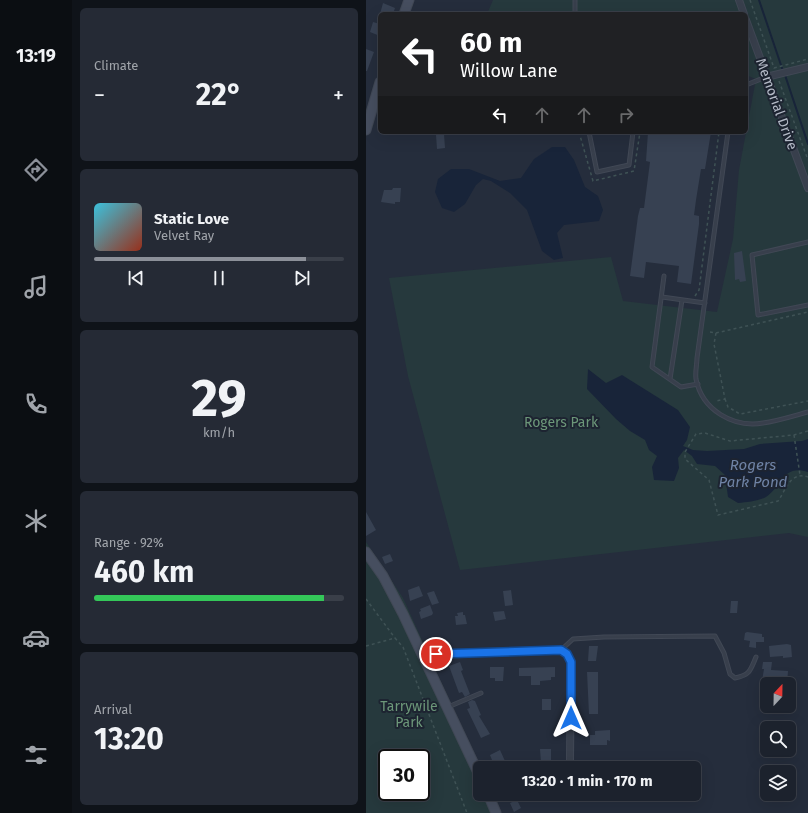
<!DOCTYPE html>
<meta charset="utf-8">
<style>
:root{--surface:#1c222d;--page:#252a35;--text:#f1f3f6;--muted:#a0a4aa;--line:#3a3f49;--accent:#8c9099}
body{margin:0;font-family:"Fira Sans",sans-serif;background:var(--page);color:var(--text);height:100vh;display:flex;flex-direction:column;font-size:15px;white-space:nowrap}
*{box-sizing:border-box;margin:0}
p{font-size:13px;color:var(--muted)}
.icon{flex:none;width:22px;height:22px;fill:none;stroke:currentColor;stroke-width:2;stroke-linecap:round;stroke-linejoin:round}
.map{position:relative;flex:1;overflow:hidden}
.sheet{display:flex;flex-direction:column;gap:8px;padding:8px;background:#0f1319;width:294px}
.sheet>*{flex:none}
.top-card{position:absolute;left:12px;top:12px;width:370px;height:122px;border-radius:6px;box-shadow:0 4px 16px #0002,0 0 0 1px var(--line);background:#202124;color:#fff;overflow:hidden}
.needle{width:26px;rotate:22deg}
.fabs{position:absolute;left:394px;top:677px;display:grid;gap:8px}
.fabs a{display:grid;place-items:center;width:36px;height:36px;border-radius:6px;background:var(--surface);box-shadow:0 4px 16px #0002,0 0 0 1px var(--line);font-size:20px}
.speed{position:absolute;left:12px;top:749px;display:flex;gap:8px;font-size:20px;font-weight:700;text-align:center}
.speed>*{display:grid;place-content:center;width:52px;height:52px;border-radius:50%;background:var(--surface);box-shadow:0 4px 16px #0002,0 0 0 1px var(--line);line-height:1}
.speed .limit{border:2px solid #111;border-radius:6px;background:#fff;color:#111}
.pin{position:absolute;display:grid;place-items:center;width:34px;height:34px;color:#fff;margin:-17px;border:2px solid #fff;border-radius:50%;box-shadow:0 1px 4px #0007}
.me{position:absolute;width:44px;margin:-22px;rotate:0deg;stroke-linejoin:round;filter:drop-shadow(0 0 3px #0008)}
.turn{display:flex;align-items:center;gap:14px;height:84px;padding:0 16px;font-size:18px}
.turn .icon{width:52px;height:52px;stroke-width:2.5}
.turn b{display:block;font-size:28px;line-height:34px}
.lanes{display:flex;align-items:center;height:38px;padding:0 16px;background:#0003;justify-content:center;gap:20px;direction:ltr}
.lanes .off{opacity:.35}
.big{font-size:30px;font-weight:700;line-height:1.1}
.sheet .card{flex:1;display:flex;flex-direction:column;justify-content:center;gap:6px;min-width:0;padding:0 14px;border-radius:6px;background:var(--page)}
.sheet .dial{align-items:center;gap:0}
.dial b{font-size:52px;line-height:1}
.song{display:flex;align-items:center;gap:12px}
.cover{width:48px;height:48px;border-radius:6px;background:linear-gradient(135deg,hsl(190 70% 55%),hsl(10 70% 35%))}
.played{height:4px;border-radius:2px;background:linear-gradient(90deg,var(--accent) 85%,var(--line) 85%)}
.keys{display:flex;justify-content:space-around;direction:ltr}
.heat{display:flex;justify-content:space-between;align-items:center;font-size:22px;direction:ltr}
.charge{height:6px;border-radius:3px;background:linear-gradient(90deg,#34c759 92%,var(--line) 0)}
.trip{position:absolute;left:107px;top:761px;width:228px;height:40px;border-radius:6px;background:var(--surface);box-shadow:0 4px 16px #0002,0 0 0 1px var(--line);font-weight:700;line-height:40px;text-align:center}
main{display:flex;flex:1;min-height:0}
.dock{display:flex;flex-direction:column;width:72px;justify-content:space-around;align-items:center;background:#0b0e12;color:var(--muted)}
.dock .icon{width:28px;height:28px}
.dock .active{color:var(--accent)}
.dock b{font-size:18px;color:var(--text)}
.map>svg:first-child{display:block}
.green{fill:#26393d;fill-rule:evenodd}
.water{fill:#182439}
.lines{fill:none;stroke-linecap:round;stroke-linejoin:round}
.stream{stroke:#182439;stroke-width:2}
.building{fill:#374152}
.lane-casing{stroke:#414855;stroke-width:5}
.street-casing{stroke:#414855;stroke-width:8}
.secondary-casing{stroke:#414855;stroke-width:11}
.path{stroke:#3f5255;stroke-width:1.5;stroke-dasharray:3 3;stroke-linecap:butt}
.lane{stroke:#383f4c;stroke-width:3}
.street{stroke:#383f4c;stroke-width:6}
.secondary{stroke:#464e5f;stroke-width:9}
.route-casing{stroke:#114b97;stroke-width:10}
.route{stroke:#1a73e8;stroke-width:7}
.labels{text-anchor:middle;stroke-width:4;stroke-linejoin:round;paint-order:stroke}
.street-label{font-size:14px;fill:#b4bac7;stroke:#1d2431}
.park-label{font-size:14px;fill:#6c9779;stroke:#1d2431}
.water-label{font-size:15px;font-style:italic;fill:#6f83a5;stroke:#1d2431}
</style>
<main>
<nav class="dock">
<b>13:19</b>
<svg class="icon active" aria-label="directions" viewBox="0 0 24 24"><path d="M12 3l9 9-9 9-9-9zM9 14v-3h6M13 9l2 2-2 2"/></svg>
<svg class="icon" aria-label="music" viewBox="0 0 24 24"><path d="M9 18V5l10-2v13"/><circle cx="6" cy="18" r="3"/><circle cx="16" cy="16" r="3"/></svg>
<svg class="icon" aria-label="phone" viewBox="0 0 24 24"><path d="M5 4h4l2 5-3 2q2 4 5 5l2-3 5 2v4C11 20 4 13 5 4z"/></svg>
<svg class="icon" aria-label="climate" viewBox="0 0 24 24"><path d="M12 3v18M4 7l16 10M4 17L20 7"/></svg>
<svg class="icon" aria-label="car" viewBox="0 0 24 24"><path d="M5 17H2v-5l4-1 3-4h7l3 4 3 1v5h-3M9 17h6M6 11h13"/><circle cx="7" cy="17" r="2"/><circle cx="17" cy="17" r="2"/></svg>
<svg class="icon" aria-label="filters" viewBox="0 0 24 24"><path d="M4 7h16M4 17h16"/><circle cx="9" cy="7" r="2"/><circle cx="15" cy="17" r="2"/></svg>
</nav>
<section class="sheet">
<div class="card"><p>Climate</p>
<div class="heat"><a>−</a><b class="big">22°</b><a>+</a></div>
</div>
<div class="card">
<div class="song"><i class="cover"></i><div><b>Static Love</b><p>Velvet Ray</p></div></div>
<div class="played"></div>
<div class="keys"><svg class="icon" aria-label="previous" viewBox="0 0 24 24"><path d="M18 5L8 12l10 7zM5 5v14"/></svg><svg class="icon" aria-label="pause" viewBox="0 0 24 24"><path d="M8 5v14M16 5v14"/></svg><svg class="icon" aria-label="next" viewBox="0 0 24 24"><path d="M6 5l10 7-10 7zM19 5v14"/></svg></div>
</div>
<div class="card dial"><b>29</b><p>km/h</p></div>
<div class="card"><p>Range · 92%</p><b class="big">460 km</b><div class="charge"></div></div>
<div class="card"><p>Arrival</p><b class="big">13:20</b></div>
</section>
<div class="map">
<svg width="442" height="813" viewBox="0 0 442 813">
<rect width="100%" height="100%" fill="#252d3c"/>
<path class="green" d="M127,0H442V537L423,533L94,570L42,376L23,278L245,257L257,301L351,312L367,239L373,170L390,79L380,75V14H121Z
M0,542L37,598L114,768V794H125L132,813H0ZM21,758H55V792H21Z"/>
<path class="water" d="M186,147H199L208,160L219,187L232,196L237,210L233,221L198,225L191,233L197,258L188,260L176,251L161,210L144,193L125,181L117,179L110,185L99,204L88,212L76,208L69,192L72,179L85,169H103L134,181L155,178L168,159Z
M222,369L240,383L256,375L312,410L324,427L321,440L317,446L327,450L341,451L378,449L394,444L436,441L442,439V472C416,464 416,487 400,497C392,501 381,502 372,503L362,497L359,475L349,466L331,464L326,456L318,450L312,458L313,468L308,481L288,480L286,467L291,456L283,450L279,440L264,431L250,419L221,389Z"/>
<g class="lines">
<path class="stream" d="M393,0L417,71
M419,75L442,144"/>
</g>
<path class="building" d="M17,3L29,8L27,14H14Z
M7,22L14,24V36L4,32Z
M0,49L8,52L1,71H0Z
M282,132H345L339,169H335L330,200L328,215L333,216V224L325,284L311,282L313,266L280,262L278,278L264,276L272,216L274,208H278L284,162L280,161Z
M78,134L79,148L71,149L70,135Z
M27,188H35L34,202H29V204L15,202L18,190H26Z
M376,251L380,281L374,282L373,279L369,280L368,253Z
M0,512L10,530L0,536Z
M24,554L27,561L19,564L16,557Z
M53,586L57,596L44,601L42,590Z
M145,590L147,605L139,606L137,591Z
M68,591L73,603L66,605L61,593Z
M365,601H372L371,613H364Z
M64,605L67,613L66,615L55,619L53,612L55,611L54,609Z
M138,611L140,619L129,621L127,612Z
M97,612V615H99L101,624L90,625L89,616H92L91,613Z
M381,632L396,634V637H398V642H390V648L383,647L384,641L378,640L379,633Z
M421,644L425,645L426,657L417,658V656L404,657L403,646Z
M223,646H232L230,661H222Z
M94,662L97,670L95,671L104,694L99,697L96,692L93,693L83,666Z
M397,662H406L405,670L422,671L421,684H398L396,681L398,669H396Z
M124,667H138L137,681H129V678H124Z
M189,667V677H185V680L174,681V685H165V676H153V668Z
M221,672H232V714H223Z
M176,699H185V710H176Z
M106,700L109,701L115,715L113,716L124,734L115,738L101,709L104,708L102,702Z
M244,730V741L241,740V745H224V735H229V731Z
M174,749H185V763H175Z
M134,750L139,761L128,765L124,755Z
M151,800L155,808L148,812L144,803Z"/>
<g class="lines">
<g class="lane-casing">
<path id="lane" d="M209,0V14
M380,85L400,77
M223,132L231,172L263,165L267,132
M362,132L331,358C331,364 329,372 330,379C336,410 367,428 397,423C412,421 427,416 442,412
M442,242L386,255L392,315L442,305
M298,276L286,367L315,387L332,384
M296,297L339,303
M304,379L316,300
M195,650L207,639L238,637L349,636L358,653L364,674L369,678C384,675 384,671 390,657
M82,707L115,693"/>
</g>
<g class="street-casing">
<path id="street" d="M373,0L378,14
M380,20L442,188
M400,77L442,67
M55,654L195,650L201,654L205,662L204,760"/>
</g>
<g class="secondary-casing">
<path id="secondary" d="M38,14L43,0
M0,130L14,82
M0,552L17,576L37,614L114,777
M122,794L130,813"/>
</g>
<path class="path" d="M384,0L408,68L442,59
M380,64L385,62
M413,81L442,160
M213,132L227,181L268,171L274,132
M329,296L333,290L353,132
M344,332L350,333L442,312
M350,333L348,344L359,399L350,401
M359,399L362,407L374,414L442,401
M442,431L428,435L364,441L339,433L330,434L319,452V459L343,480L352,515L412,501C420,490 424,471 442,477
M428,435L434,475
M0,599L29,638
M0,646L29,638L37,647L101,813"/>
<use href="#lane" class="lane"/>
<use href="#street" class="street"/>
<use href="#secondary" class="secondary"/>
</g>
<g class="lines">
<g class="route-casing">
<path id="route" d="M70,654L195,650L201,654L205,662V718"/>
</g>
<use href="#route" class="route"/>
</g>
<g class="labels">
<g class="street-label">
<text transform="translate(411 104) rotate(70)" y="5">Memorial Drive</text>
</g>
<g class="park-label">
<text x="195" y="427">Rogers Park</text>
<text x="43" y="711">Tarrywile<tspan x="43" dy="16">Park</tspan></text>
</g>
<g class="water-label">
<text x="387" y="470">Rogers<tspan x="387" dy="17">Park Pond</tspan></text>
</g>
</g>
</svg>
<div class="fabs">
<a><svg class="needle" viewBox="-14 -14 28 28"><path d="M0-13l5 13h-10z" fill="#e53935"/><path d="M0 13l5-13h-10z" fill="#a0a4aa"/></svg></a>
<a><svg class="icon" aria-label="search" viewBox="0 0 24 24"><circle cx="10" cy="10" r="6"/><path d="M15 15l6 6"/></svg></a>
<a><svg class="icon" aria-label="layers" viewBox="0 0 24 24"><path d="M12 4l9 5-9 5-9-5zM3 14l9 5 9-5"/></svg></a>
</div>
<div class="speed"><div class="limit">30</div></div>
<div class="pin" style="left:70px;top:654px;background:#d93025"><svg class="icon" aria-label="arrive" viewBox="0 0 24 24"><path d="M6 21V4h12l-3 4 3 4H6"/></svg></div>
<svg class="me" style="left:205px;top:718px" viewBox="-20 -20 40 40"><path d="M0-17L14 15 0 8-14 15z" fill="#1a73e8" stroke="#fff" stroke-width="4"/></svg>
<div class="trip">13:20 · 1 min · 170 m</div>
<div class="top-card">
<div class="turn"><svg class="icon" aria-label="left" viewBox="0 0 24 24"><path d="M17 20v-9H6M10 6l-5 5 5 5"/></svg><div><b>60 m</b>Willow Lane</div></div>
<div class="lanes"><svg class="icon" aria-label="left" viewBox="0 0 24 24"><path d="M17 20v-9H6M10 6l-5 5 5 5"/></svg><svg class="icon off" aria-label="ahead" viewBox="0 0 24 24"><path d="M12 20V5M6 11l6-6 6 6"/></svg><svg class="icon off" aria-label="ahead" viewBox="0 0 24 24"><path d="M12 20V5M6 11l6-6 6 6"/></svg><svg class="icon off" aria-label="right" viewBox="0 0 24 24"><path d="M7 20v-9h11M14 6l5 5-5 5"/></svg></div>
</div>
</div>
</main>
